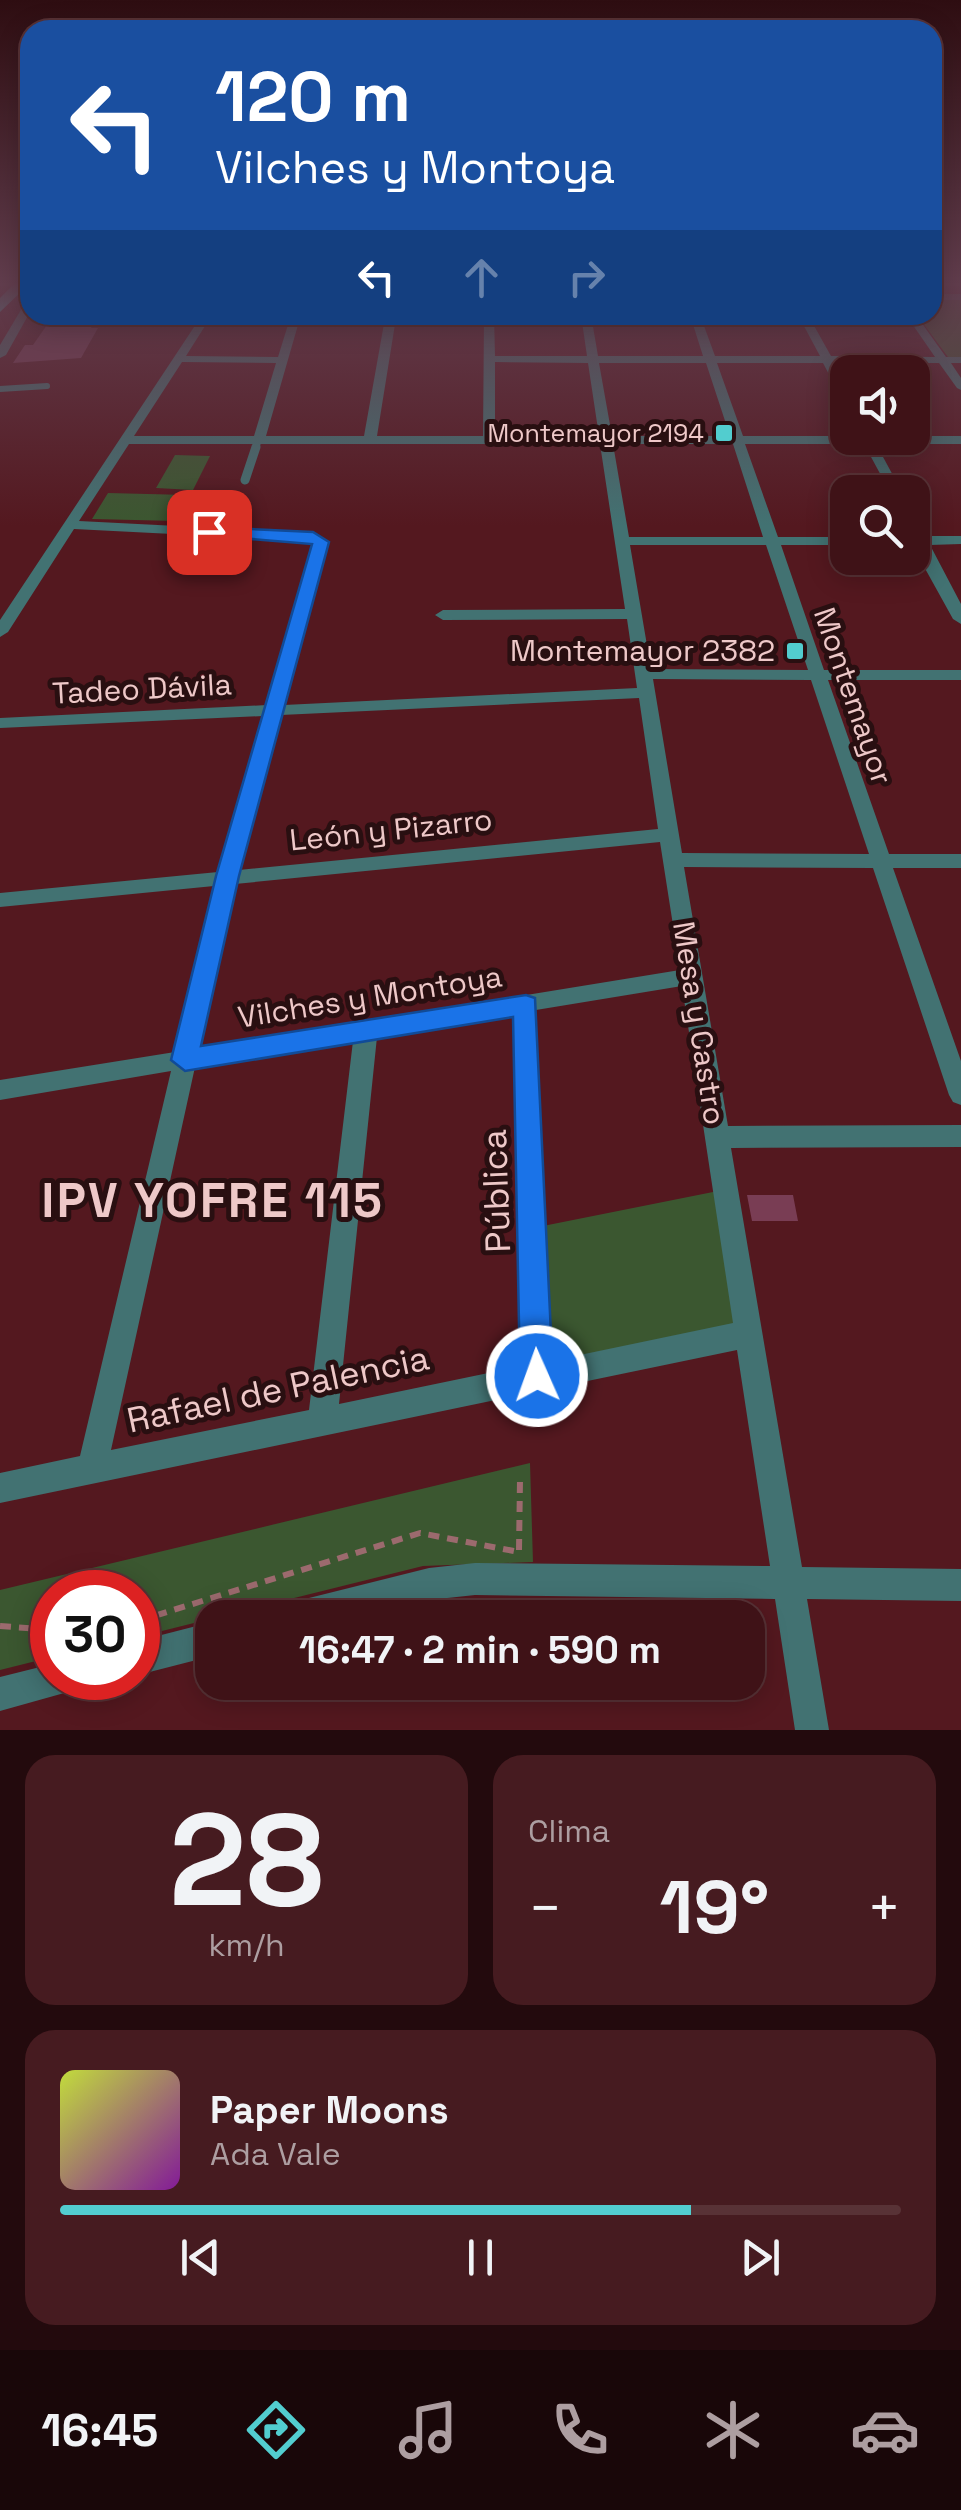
<!DOCTYPE html>
<html lang="es">
<meta charset="utf-8">
<style>
:root{--surface:#3f1217;--page:#461b20;--text:#f1f3f6;--muted:#ad9ea1;--line:#583236;--accent:#52cdcf}
body{margin:0;font-family:"Space Grotesk",sans-serif;background:var(--page);color:var(--text);height:100vh;display:flex;flex-direction:column;font-size:38px;white-space:nowrap}
*{box-sizing:border-box;margin:0}
p{font-size:32px;color:var(--muted)}
.icon{flex:none;width:55px;height:55px;fill:none;stroke:currentColor;stroke-width:2;stroke-linecap:round;stroke-linejoin:round}
.map{position:relative;height:1730px;overflow:hidden}
.panel{display:flex;flex-direction:column;gap:25px;padding:25px;background:#230a0d;flex:1}
.panel>*{flex:none}
.guide{position:absolute;left:20px;top:20px;width:922px;height:305px;border-radius:30px;box-shadow:0 5px 25px #0003,0 0 0 2px var(--line);background:#1a4fa0;color:#fff;overflow:hidden}
.controls{position:absolute;left:830px;top:355px;display:grid;gap:20px}
.controls a{display:grid;place-items:center;width:100px;height:100px;border-radius:20px;background:var(--surface);box-shadow:0 5px 25px #0003,0 0 0 2px var(--line);font-size:50px}
.speed{position:absolute;left:30px;top:1570px;display:flex;gap:20px;font-size:50px;font-weight:700;text-align:center}
.speed>*{display:grid;place-content:center;width:130px;height:130px;border-radius:50%;background:var(--surface);box-shadow:0 5px 25px #0003,0 0 0 2px var(--line);line-height:1}
.speed .limit{border:15px solid #d22;background:#fff;color:#111}
.pin{position:absolute;display:grid;place-items:center;width:85px;height:85px;color:#fff;margin:-42px;border-radius:20px;box-shadow:0 5px 15px #0006}
.me{position:absolute;width:110px;margin:-55px;rotate:358deg;stroke-linejoin:round;filter:drop-shadow(0 0 8px #0008)}
.turn{display:flex;align-items:center;gap:35px;height:210px;padding:0 30px;font-size:45px}
.turn .icon{width:130px;height:130px;stroke-width:2.5}
.turn b{display:block;font-size:70px;line-height:85px}
.lanes{display:flex;align-items:center;height:95px;padding:0 30px;background:#0003;justify-content:center;gap:50px;direction:ltr}
.lanes .off{opacity:.35}
.big{font-size:75px;font-weight:800;line-height:1.1}
.panel .card{flex:1;display:flex;flex-direction:column;justify-content:center;gap:15px;min-width:0;padding:0 35px;border-radius:30px;background:var(--page)}
.panel .dial{align-items:center;gap:0}
.dial b{font-size:130px;line-height:1}
.song{display:flex;align-items:center;gap:30px}
.cover{width:120px;height:120px;border-radius:15px;background:linear-gradient(135deg,hsl(70 70% 55%),hsl(290 70% 35%))}
.played{height:10px;border-radius:5px;background:linear-gradient(90deg,var(--accent) 75%,var(--line) 75%)}
.keys{display:flex;justify-content:space-around;direction:ltr}
.heat{display:flex;justify-content:space-between;align-items:center;font-size:55px;direction:ltr}
.panel .tiles{flex:1;display:grid;gap:25px;grid-template-columns:1fr 1fr}
.card:last-child{grid-column:span 2}
.trip{position:absolute;left:195px;top:1600px;width:570px;height:100px;border-radius:30px;background:var(--surface);box-shadow:0 5px 25px #0003,0 0 0 2px var(--line);font-weight:800;line-height:100px;text-align:center}
.tab-bar{display:flex;height:160px;justify-content:space-around;align-items:center;background:#190709;color:var(--muted)}
.tab-bar .icon{width:70px;height:70px}
.tab-bar .active{color:var(--accent)}
.tab-bar b{font-size:45px;color:var(--text)}
.map>svg:first-child{display:block}
.green{fill:#3b5730}
.building{fill:#793d54}
.lines{fill:none;stroke-linecap:round;stroke-linejoin:round}
.path{stroke:#9c6a6e;stroke-width:6;stroke-dasharray:11 8;stroke-linecap:butt}
.lane-far1{stroke:#427272;stroke-width:6}
.lane{stroke:#427272;stroke-width:9}
.street{fill:#427272;fill-rule:evenodd}
.highway{fill:#40ccce;fill-rule:evenodd}
.route{fill:#1a73e8;stroke:#114b97;stroke-width:2.5}
.poi-dot{fill:#52cdcf;stroke:#290f11;stroke-width:4}
.labels{text-anchor:middle;stroke-width:10;stroke-linejoin:round;paint-order:stroke}
.far-poi-label{font-size:25px;fill:#eec8c8;stroke:#290f11;text-anchor:end}
.poi-label{font-size:30px;fill:#eec8c8;stroke:#290f11;text-anchor:end}
.street-label{font-size:30px;fill:#eec8c8;stroke:#290f11}
.near-street-label{font-size:35px;fill:#eec8c8;stroke:#290f11}
.near-district-label{font-size:48px;font-weight:bold;letter-spacing:2.5px;fill:#eec8c8;stroke:#290f11}
</style>
<div class="map">
<svg width="961" height="1730" viewBox="0 0 961 1730">
<rect width="100%" height="100%" fill="#54181f"/>
<path class="green" d="M933,300H961V357H948L917,315H932Z
M175,455L210,456L193,490L156,488Z
M108,493L188,495L176,521L92,519Z
M718,1191L738,1323L545,1363L543,1226Z
M530,1463L533,1562L423,1566L138,1637V1592H52V1657L0,1670V1590Z"/>
<path class="building" d="M95,321L91,328H98L81,358L13,363L25,345H33L49,322Z
M747,1195H793L798,1221H752Z"/>
<g class="lines">
<path class="path" d="M519,1550L520,1480
M138,1621L420,1533L519,1552
M0,1626L52,1630"/>
<path class="lane-far1" d="M0,389L47,386
M256,449L259,439"/>
<path class="lane" d="M245,480L256,447"/>
<path class="street" d="M932,294H961V300H932Z
M30,300V312L6,355L0,358V345L25,303Z
M202,315H212L186,356L278,357L291,315H494L495,356H587L581,315H591L598,356H703L690,315H700L715,356H820L798,315H808L831,356L935,357L906,315H916L946,357H961V363H951L961,378V390L957,388L939,363H834L848,387V402L842,399L823,363H717L743,436H961V444H876L902,492H890L864,444H745L778,537H848V545H781L824,670H961V680H828L889,854H961V868H893L961,1061V1105L953,1102L949,1095L873,868L684,867L728,1126L961,1125V1147L731,1148L802,1567L961,1569V1601L807,1599L829,1730H795L775,1599L475,1595L429,1600L363,1618H281L285,1606L297,1601L429,1568L475,1563L770,1566L737,1350L0,1503V1473L80,1456L171,1071L0,1100V1080L175,1052L214,886L0,907V893L218,872L263,716L0,728V718L267,705L313,544L309,541L74,529L8,632L0,637V620ZM300,318H385L364,436H266ZM396,318H484L483,436H377ZM182,362L276,363L254,436H134ZM495,362L588,363L599,436H495ZM599,363H706L730,436H612ZM129,444H600L625,609L443,610L435,615L443,620L627,619L637,688L284,705L328,543L313,533L79,521ZM613,444H733L763,537H629ZM630,545H766L808,670L651,669ZM653,679L811,680L869,854L682,853ZM639,698L658,829L239,870L281,715ZM660,842L680,970L200,1048L235,884ZM682,986L733,1323L551,1361L536,1010ZM514,1014L522,1366L339,1404L377,1037ZM353,1041L309,1410L111,1450L195,1067Z
M912,521L917,522L925,536H961V544L930,545L961,604V624L953,619L912,545Z
M212,1622V1656L138,1675V1641Z
M52,1664V1678H80L75,1690L0,1711V1677Z"/>
<path class="highway" d="M14,284H29L0,312V298Z"/>
</g>
<linearGradient id="sky" x2="0" y2="1"><stop stop-color="#2e0d11"/><stop offset="0.54" stop-color="#613d4d"/><stop offset="1" stop-color="#613d4d" stop-opacity="0"/></linearGradient>
<rect width="961" height="526" fill="url(#sky)"/>
<path class="route" d="M209,527L313,532L329,542L239,876L201,1046L526,995L535,998L553,1376L548,1387L537,1392L525,1387L520,1376L513,1017L185,1071L171,1060L216,876L312,544L203,535V529Z"/>
<g class="poi-dot">
<rect x="714" y="423" width="20" height="20" rx="5"/>
<rect x="785" y="641" width="20" height="20" rx="5"/>
</g>
<g class="labels">
<g class="far-poi-label">
<text x="704" y="442">Montemayor 2194</text>
</g>
<g class="poi-label">
<text x="775" y="661">Montemayor 2382</text>
</g>
<g class="street-label">
<text transform="translate(142 689) rotate(-3)" y="10">Tadeo Dávila</text>
<text transform="translate(853 696) rotate(71)" y="10">Montemayor</text>
<text transform="translate(391 830) rotate(-6)" y="10">León y Pizarro</text>
<text transform="translate(370 997) rotate(-9)" y="10">Vilches y Montoya</text>
<text transform="translate(699 1023) rotate(81)" y="10">Mesa y Castro</text>
</g>
<g class="near-street-label">
<text transform="translate(496 1191) rotate(-92)" y="12">Pública</text>
<text transform="translate(278 1389) rotate(-12)" y="12">Rafael de Palencia</text>
</g>
<g class="near-district-label">
<text x="213" y="1217">IPV YOFRE 115</text>
</g>
</g>
</svg>
<div class="controls">
<a><svg class="icon" aria-label="sound" viewBox="0 0 24 24"><path d="M4 9h4l5-4v14l-5-4H4zM17 9q2 3 0 6"/></svg></a>
<a><svg class="icon" aria-label="search" viewBox="0 0 24 24"><circle cx="10" cy="10" r="6"/><path d="M15 15l6 6"/></svg></a>
</div>
<div class="speed"><div class="limit">30</div></div>
<div class="pin" style="left:209px;top:532px;background:#d93025"><svg class="icon" aria-label="arrive" viewBox="0 0 24 24"><path d="M6 21V4h12l-3 4 3 4H6"/></svg></div>
<svg class="me" style="left:537px;top:1376px" viewBox="-20 -20 40 40"><circle r="17" fill="#1a73e8" stroke="#fff" stroke-width="3"/><path d="M0-11L8 9 0 5-8 9z" fill="#fff"/></svg>
<div class="trip">16:47 · 2 min · 590 m</div>
<div class="guide">
<div class="turn"><svg class="icon" aria-label="left" viewBox="0 0 24 24"><path d="M17 20v-9H6M10 6l-5 5 5 5"/></svg><div><b>120 m</b>Vilches y Montoya</div></div>
<div class="lanes"><svg class="icon" aria-label="left" viewBox="0 0 24 24"><path d="M17 20v-9H6M10 6l-5 5 5 5"/></svg><svg class="icon off" aria-label="ahead" viewBox="0 0 24 24"><path d="M12 20V5M6 11l6-6 6 6"/></svg><svg class="icon off" aria-label="right" viewBox="0 0 24 24"><path d="M7 20v-9h11M14 6l5 5-5 5"/></svg></div>
</div>
</div>
<section class="panel">
<div class="tiles">
<div class="card dial"><b>28</b><p>km/h</p></div>
<div class="card"><p>Clima</p>
<div class="heat"><a>−</a><b class="big">19°</b><a>+</a></div>
</div>
<div class="card">
<div class="song"><i class="cover"></i><div><b>Paper Moons</b><p>Ada Vale</p></div></div>
<div class="played"></div>
<div class="keys"><svg class="icon" aria-label="previous" viewBox="0 0 24 24"><path d="M18 5L8 12l10 7zM5 5v14"/></svg><svg class="icon" aria-label="pause" viewBox="0 0 24 24"><path d="M8 5v14M16 5v14"/></svg><svg class="icon" aria-label="next" viewBox="0 0 24 24"><path d="M6 5l10 7-10 7zM19 5v14"/></svg></div>
</div>
</div>
</section>
<nav class="tab-bar">
<b>16:45</b>
<svg class="icon active" aria-label="directions" viewBox="0 0 24 24"><path d="M12 3l9 9-9 9-9-9zM9 14v-3h6M13 9l2 2-2 2"/></svg>
<svg class="icon" aria-label="music" viewBox="0 0 24 24"><path d="M9 18V5l10-2v13"/><circle cx="6" cy="18" r="3"/><circle cx="16" cy="16" r="3"/></svg>
<svg class="icon" aria-label="phone" viewBox="0 0 24 24"><path d="M5 4h4l2 5-3 2q2 4 5 5l2-3 5 2v4C11 20 4 13 5 4z"/></svg>
<svg class="icon" aria-label="climate" viewBox="0 0 24 24"><path d="M12 3v18M4 7l16 10M4 17L20 7"/></svg>
<svg class="icon" aria-label="car" viewBox="0 0 24 24"><path d="M5 17H2v-5l4-1 3-4h7l3 4 3 1v5h-3M9 17h6M6 11h13"/><circle cx="7" cy="17" r="2"/><circle cx="17" cy="17" r="2"/></svg>
</nav>
